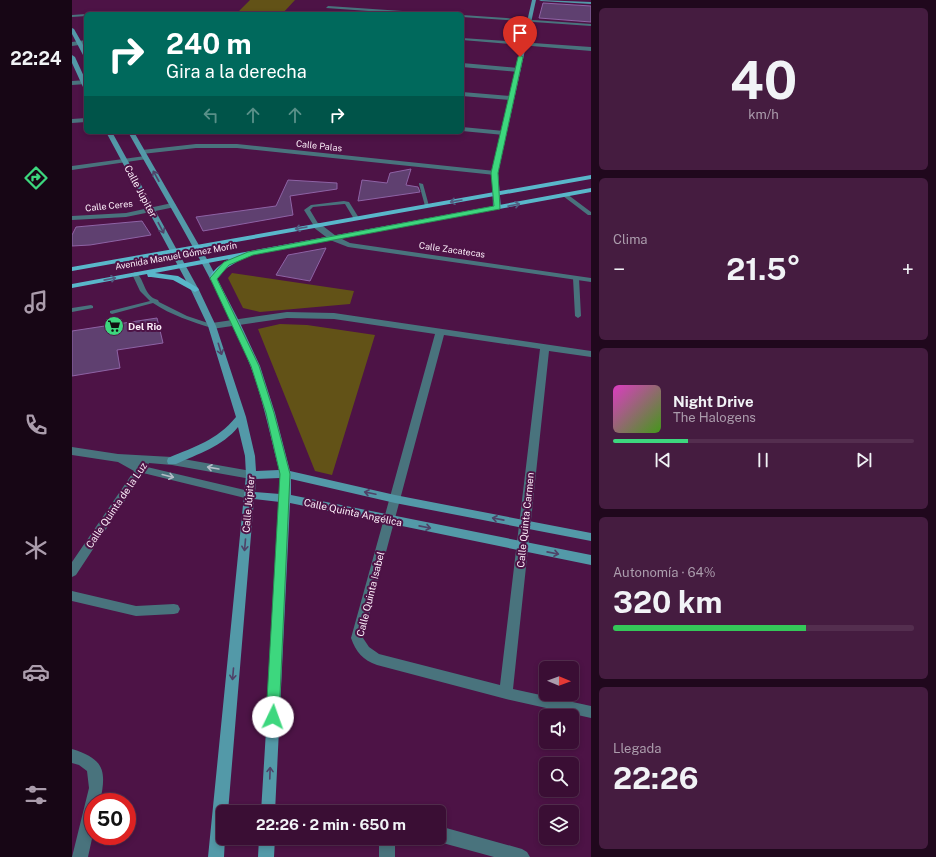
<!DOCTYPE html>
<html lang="es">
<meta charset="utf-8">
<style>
:root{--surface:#3a0e34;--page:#451c40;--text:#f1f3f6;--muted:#ab9cac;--line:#542e4f;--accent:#3dd77e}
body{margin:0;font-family:"Public Sans",sans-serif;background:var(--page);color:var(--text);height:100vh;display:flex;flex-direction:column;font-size:15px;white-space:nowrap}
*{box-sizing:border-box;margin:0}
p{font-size:13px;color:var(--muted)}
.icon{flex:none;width:22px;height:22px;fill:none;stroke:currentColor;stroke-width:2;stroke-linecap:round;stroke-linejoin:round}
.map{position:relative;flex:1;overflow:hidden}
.side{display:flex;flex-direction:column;gap:8px;padding:8px;background:#20081d;width:345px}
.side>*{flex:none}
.banner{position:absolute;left:12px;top:12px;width:380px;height:122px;border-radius:6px;box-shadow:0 2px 6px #0003,0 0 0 1px var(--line);background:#00695c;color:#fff;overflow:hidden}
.needle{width:26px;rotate:91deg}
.buttons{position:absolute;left:467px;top:661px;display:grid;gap:8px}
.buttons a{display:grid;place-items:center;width:40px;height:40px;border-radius:6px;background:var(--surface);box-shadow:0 2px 6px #0003,0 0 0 1px var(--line);font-size:20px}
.speed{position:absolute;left:12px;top:793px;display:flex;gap:8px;font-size:20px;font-weight:700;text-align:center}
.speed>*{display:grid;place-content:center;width:52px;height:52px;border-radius:50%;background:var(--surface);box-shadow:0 2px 6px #0003,0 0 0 1px var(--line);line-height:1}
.speed .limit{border:6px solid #d22;background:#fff;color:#111}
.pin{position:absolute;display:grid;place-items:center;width:34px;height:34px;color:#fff;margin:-41px -17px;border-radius:50% 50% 50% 0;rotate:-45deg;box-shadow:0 0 4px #0007}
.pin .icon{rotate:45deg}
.me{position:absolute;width:44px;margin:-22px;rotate:3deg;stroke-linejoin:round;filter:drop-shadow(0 0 3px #0008)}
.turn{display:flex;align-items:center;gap:14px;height:84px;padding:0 16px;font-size:18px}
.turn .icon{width:52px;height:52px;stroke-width:2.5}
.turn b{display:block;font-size:28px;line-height:34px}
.lanes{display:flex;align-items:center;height:38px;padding:0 16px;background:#0003;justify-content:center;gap:20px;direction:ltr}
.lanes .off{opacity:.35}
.big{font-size:30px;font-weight:700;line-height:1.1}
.side .tile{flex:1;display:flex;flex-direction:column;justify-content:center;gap:6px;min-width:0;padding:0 14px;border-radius:6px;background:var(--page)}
.side .dial{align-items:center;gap:0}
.dial b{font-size:52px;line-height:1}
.song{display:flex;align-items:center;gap:12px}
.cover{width:48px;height:48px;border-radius:6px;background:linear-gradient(135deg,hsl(310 70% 55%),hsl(100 70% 35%))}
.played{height:4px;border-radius:2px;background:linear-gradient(90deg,var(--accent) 25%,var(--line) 25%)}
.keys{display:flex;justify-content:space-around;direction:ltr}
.heat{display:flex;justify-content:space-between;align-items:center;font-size:22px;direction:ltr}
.charge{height:6px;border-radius:3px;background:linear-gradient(90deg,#34c759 64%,var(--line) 0)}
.trip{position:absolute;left:144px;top:805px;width:230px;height:40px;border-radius:6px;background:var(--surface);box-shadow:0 2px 6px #0003,0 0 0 1px var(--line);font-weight:700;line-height:40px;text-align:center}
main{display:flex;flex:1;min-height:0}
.dock{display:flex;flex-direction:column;width:72px;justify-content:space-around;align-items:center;background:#170615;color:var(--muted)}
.dock .icon{width:28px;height:28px}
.dock .selected{color:var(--accent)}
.dock b{font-size:18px;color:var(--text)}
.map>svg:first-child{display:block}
.green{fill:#625217}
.building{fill:#5f4070;stroke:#8e63a5}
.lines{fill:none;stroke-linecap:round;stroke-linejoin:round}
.lane{fill:#49737d;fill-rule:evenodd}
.street{fill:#49737d;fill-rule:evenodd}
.secondary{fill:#5399a8;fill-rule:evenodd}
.primary{fill:#59b7ca;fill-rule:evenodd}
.oneway{stroke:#4f4268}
.oneway2{stroke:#525d81}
.oneway3{stroke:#b4bcc7}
.route{fill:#3dd77e;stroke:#288c52}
.labels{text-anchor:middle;stroke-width:4;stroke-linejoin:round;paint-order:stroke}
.far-street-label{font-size:9px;fill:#fbedf8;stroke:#4d1346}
.street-label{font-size:10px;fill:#fbedf8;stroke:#4d1346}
.poi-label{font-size:10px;font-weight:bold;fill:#fbedf8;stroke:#4d1346;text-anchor:start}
</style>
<main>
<nav class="dock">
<b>22:24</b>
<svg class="icon selected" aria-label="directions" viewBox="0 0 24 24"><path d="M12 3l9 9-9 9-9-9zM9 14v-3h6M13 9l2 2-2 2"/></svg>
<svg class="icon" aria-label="music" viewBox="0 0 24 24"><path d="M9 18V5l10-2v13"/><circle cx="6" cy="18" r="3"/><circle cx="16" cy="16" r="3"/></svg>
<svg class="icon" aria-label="phone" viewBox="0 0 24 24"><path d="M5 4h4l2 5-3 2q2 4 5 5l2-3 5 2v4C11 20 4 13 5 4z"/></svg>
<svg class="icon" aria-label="climate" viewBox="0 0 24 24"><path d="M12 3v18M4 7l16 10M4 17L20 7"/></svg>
<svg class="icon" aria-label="car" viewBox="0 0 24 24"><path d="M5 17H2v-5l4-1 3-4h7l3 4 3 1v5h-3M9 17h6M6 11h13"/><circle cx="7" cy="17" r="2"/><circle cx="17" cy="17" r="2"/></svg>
<svg class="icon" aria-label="filters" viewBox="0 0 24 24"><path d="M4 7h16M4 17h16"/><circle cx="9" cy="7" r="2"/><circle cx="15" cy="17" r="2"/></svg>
</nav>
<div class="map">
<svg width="519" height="857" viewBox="0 0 519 857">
<rect width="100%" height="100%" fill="#4d1346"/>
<path class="green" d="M178,0H223L210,14H164Z
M160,273L282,291L278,304L188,312L171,308L156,278Z
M208,324L235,325L303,335L260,475L243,471L186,329Z"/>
<path class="building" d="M471,3L519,6V22L467,18Z
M339,169L334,185L346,187L348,192L286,201L290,180L315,183L318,173Z
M216,180L265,183V189L218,196L221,215L131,231L124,217L204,206Z
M70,221L79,235L18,245L0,246V235L4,227Z
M254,248L238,281L204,275L216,255Z
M85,318L91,343L45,350L48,368L0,376V331Z"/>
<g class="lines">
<path class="lane" d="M347,183L351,184L357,206V207L353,206L347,184Z
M491,194H495L519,212V215H516L491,196Z
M272,201L277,202L287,218L286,219H282L273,204H272L241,207L238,210L247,225L244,227L242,226L232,210L239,205Z
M63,272C73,278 71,296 86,300L87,302L115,316L142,325L143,326L140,328C120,322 99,315 81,303L40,314L38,313V311L78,301L68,291L60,274Z
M504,276L507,278L509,316L506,318L503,316L501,278Z
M19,305L21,306V308L0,312V308Z"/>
<path class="street" d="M256,6L360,13L362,14H339L254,8Z
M26,13H65L67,14H24Z
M14,14V16L0,17V15L14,14H16Z
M390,15L519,24V26L390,17Z
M390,38L519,47V51L390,40Z
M14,40V44L0,46V42Z
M390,63L446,68L449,70L446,72L390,67Z
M14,80V84L0,85V81Z
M390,92L439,96L442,98L439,100L390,96Z
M14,118V122L0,123V119Z
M390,127L432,131L435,133L432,135L390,131Z
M124,144H165L423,171L426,173L423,175L165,148H124L70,154L67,152L70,150Z
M73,156L75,157V159L0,170V166Z
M100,203L104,205L103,207L54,217L0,220V216L54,213Z
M241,223H247L264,236L278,243L519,278V282L276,247L258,240L241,227Z
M215,312L262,313L519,351V357L477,351L441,689L519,706V718L434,699L305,665C291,660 284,652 279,638L363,334L262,319L215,318L140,329L136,326L140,323ZM372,335L468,349L428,685L307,654L297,647L291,638Z
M0,447L46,454L100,457L179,471L183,472L184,475L183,478L179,479L100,465L77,463L75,467L177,491L181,492L182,495L181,498L177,499L71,473L4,575L0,577V562L62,471L46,462L0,455Z
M0,591L64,606L102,604L106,605L108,609L106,613L102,614L64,616L0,601Z
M0,749C32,759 35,770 28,802H21V834L16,857H0L17,788L15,771L7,765L0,763Z
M367,826L450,849L455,852L458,857H422L367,842L361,838H367Z
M307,838H323V857H307Z"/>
<path class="secondary" d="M460,0H464L426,173L429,208L425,210L421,208L420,173Z
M467,0L519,2V4L469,1Z
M0,28L2,29L14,50V57L11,55L0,34Z
M0,55L3,57L14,81V89L11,87L0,63Z
M34,132H40L127,290L144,326L174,417L183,456L184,471L207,470C198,435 191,399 178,365C146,284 98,208 56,132H62L136,261L168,323L188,366L203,413L218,471L323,495L519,533V541L323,503L219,479V495L519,555V565L218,503L203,812H189L208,502L182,499L156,812H151V838H153L152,857H136L174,475L173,456L166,427C151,446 126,454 104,464H96L95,461L96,458C124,446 144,441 164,417L136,326L119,290ZM208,478V494L183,492L184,479Z
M187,838H203L202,857H186Z"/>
<path class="primary" d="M519,175V179L0,271V267Z
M519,188V192L168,257V260L153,269L144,280H138C137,272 151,263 157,259L83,273L106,276L126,288L127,290L123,292L101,280L79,277H76L75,274L0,288V284Z"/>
</g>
<defs><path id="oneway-shaft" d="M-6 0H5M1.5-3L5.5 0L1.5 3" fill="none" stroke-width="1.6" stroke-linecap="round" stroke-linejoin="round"/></defs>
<g class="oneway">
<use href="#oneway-shaft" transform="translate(84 176) rotate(-119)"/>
<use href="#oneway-shaft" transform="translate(89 228) rotate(62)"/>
<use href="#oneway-shaft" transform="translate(148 349) rotate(73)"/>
<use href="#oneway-shaft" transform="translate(298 493) rotate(-168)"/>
<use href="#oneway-shaft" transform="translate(426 519) rotate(-169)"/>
<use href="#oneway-shaft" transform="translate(353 527) rotate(11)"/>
<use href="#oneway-shaft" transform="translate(173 545) rotate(95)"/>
<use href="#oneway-shaft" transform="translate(481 553) rotate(11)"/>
<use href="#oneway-shaft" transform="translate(161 674) rotate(95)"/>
<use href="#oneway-shaft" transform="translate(198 773) rotate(-88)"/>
</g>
<g class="oneway2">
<use href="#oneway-shaft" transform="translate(384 201) rotate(170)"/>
<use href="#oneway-shaft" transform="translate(442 205) rotate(-11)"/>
<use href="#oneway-shaft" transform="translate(229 228) rotate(170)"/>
<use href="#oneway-shaft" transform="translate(38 279) rotate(-11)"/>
</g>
<g class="oneway3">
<use href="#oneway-shaft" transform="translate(141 468) rotate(-170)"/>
<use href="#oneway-shaft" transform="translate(96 476) rotate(14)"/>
</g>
<path class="route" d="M448,55L451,57L426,173L428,209L181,255L157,265L145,279L187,366L202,413L218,474L207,717L205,721L201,722L196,721L194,717L208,474L194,413L179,366L138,278L152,262L176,252L422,206L419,173L446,57Z"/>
<defs>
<g id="supermarket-disc" transform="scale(1)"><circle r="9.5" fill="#3dd77e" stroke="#4d1346"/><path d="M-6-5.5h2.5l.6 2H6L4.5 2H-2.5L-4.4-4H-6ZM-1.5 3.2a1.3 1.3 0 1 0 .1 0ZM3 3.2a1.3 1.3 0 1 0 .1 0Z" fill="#111"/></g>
</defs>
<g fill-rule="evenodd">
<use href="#supermarket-disc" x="42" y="326"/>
</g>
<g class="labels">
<g class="far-street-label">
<text transform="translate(247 146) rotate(6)" y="3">Calle Palas</text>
<text transform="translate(37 206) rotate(-6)" y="3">Calle Ceres</text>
<text transform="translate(380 250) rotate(8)" y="3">Calle Zacatecas</text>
<text transform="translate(104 256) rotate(-10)" y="3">Avenida Manuel Gómez Morín</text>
</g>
<g class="street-label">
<text transform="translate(69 191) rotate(62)" y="4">Calle Júpiter</text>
<text transform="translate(176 504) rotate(-85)" y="4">Calle Júpiter</text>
<text transform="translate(44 505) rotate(-56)" y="4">Calle Quinta de la Luz</text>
<text transform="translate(281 512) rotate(12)" y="4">Calle Quinta Angélica</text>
<text transform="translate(453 520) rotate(-84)" y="4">Calle Quinta Carmen</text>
<text transform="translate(298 594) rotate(-76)" y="4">Calle Quinta Isabel</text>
</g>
<g class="poi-label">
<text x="56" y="330">Del Rio</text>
</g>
</g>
</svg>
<div class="buttons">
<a><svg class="needle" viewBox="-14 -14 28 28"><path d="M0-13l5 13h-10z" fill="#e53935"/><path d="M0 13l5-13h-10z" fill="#ab9cac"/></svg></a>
<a><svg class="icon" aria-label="sound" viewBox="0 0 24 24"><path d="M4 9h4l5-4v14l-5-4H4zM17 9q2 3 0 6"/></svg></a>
<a><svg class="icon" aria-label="search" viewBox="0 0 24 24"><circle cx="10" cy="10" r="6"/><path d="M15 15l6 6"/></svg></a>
<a><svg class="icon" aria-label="layers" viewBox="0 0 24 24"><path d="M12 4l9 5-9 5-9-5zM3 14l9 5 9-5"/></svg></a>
</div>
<div class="speed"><div class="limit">50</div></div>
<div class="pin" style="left:448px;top:57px;background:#d93025"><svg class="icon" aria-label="arrive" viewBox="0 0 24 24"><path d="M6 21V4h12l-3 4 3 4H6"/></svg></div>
<svg class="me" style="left:201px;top:717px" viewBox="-20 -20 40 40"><circle r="19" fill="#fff"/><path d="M0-13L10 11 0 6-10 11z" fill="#3dd77e"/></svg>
<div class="trip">22:26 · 2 min · 650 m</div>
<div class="banner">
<div class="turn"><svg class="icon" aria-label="right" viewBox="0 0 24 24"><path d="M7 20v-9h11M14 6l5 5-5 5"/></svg><div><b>240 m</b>Gira a la derecha</div></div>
<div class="lanes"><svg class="icon off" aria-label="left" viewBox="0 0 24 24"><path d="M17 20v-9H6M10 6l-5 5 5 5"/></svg><svg class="icon off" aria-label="ahead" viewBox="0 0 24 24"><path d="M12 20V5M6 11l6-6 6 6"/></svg><svg class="icon off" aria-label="ahead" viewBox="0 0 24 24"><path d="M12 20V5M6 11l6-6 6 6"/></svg><svg class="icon" aria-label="right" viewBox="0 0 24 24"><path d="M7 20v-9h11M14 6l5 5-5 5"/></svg></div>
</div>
</div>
<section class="side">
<div class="tile dial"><b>40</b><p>km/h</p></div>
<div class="tile"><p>Clima</p>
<div class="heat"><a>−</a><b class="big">21.5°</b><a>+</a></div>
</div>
<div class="tile">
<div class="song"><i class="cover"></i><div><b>Night Drive</b><p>The Halogens</p></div></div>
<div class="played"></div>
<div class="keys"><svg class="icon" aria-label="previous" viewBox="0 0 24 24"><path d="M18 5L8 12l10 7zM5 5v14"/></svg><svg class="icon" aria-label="pause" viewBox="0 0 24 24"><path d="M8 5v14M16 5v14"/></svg><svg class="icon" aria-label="next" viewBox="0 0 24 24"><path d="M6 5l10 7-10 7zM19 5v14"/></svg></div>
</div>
<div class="tile"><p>Autonomía · 64%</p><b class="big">320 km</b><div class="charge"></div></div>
<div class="tile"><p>Llegada</p><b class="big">22:26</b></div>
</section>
</main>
